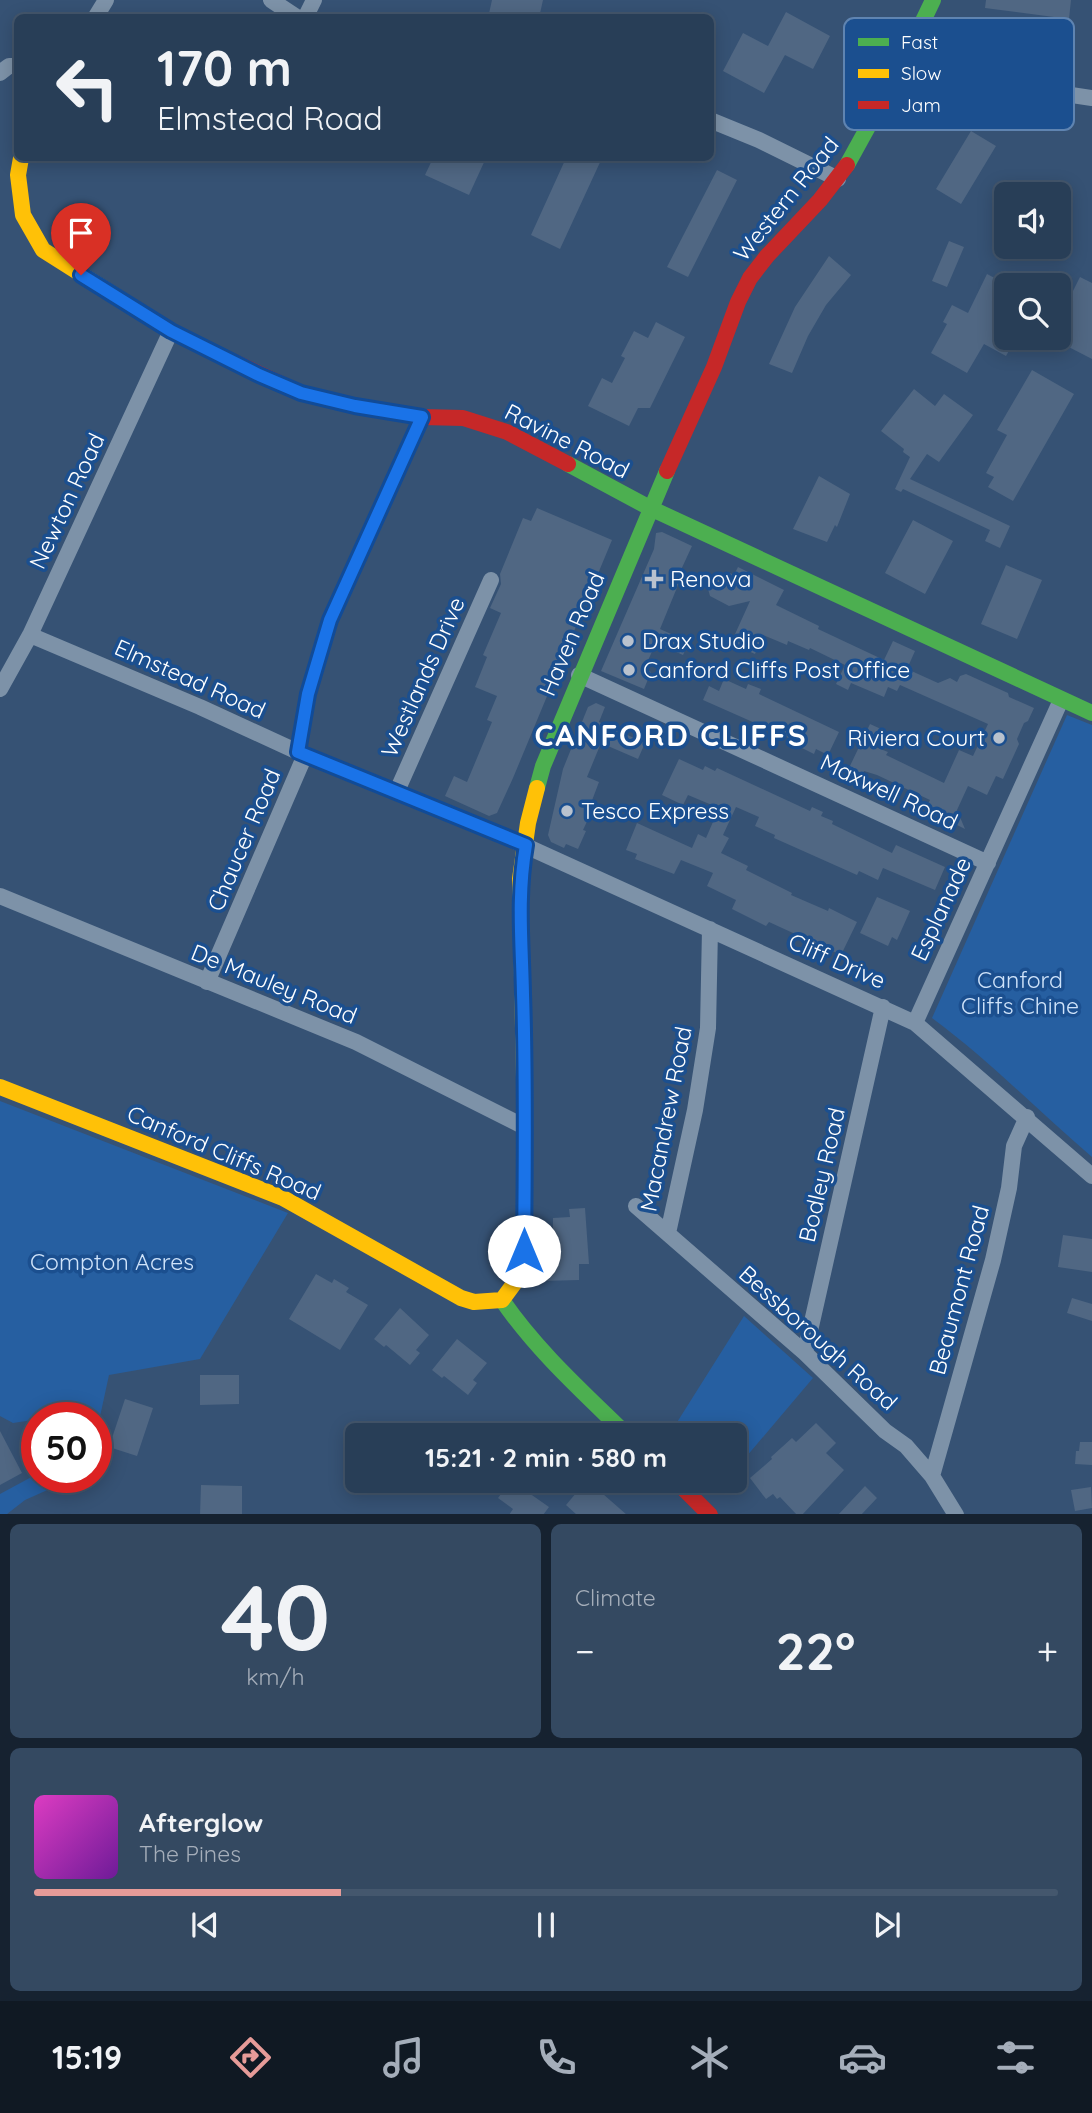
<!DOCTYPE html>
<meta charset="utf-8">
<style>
:root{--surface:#283e57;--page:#344961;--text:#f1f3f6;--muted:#a5aeba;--line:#44576d;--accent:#e69b98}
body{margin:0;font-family:Quicksand,sans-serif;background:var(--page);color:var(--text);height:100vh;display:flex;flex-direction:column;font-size:26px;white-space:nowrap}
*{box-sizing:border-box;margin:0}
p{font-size:23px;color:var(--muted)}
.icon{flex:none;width:38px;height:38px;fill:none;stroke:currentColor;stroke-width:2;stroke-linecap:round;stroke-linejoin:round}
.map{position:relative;height:1514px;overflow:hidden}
.sheet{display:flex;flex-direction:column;gap:10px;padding:10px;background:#162230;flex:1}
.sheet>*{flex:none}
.guide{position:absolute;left:14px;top:14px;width:700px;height:147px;border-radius:10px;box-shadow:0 4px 18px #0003,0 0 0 2px var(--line);background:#283e57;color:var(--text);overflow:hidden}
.tools{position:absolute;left:994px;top:182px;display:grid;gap:14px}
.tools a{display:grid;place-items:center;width:77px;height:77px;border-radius:10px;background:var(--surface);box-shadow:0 4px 18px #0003,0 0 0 2px var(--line);font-size:35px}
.speed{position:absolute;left:21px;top:1402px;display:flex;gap:14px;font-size:35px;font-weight:700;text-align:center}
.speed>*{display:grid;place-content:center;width:91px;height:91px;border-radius:50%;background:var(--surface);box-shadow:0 4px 18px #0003,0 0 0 2px var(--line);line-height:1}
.speed .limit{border:10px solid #d22;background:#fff;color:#111}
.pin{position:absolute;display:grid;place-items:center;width:60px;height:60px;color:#fff;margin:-72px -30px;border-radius:50% 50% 50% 0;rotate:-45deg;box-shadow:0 0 7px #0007}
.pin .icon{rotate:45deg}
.me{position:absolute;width:77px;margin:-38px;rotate:0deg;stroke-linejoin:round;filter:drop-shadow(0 0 5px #0008)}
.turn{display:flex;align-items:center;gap:24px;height:147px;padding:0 28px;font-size:32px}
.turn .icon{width:91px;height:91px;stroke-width:2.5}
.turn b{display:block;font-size:49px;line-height:60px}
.big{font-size:52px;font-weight:800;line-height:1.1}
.sheet .card{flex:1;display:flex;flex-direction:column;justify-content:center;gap:10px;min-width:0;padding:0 24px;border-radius:10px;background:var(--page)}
.sheet .dial{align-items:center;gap:0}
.dial b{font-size:91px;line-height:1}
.song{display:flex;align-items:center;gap:21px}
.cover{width:84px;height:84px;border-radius:10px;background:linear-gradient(135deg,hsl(310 70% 55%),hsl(280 70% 35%))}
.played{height:7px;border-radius:4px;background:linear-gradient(90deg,var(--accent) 30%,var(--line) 30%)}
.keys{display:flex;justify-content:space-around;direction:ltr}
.heat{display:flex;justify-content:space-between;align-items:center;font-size:38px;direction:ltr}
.sheet .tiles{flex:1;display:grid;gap:10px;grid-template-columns:1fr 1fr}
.card:last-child{grid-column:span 2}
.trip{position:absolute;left:345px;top:1423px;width:402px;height:70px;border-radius:10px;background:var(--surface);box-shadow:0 4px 18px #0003,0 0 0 2px var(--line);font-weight:800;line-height:70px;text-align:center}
.tab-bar{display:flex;height:112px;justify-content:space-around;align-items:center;background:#101923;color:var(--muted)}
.tab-bar .icon{width:49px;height:49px}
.tab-bar .current{color:var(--accent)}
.tab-bar b{font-size:32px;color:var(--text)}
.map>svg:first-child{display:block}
.green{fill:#265fa1}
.building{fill:#506783}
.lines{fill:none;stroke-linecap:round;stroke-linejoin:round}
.street{stroke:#7d92a8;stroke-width:16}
.fast{stroke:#4caf50;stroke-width:16}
.slow{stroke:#ffc107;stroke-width:16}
.jam{stroke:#c62828;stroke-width:16}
.route-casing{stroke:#114b97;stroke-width:18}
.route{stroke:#1a73e8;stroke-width:12}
.poi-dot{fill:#b9c2ce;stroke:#1b4f8f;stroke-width:2.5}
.labels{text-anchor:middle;stroke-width:7;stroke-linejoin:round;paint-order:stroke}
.street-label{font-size:23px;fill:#fff;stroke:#1b4f8f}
.poi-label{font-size:23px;fill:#fff;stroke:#1b4f8f;text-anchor:start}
.park-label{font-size:23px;fill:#cfe3fa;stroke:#1b4f8f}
.district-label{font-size:30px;font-weight:bold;letter-spacing:2px;fill:#fff;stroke:#1b4f8f}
.key{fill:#1b4f8f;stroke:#5f84b1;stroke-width:2}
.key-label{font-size:19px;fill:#fff}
</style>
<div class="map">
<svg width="1092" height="1515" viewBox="0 0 1092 1515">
<rect width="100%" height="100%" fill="#365274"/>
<path class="green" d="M1067,715L1092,725V1157C1038,1111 989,1060 932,1018Z
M0,1101L288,1213L200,1359L109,1375L96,1435V1418H37V1437L33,1420L13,1423L0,1416Z
M744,1316L813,1378L735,1470V1435H669Z
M37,1474V1477H65L61,1484L25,1500L7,1514H0V1494Z"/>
<path class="building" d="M492,0H543L539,18H488Z
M986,0H1071L1069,19L985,8Z
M786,12L830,36L813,69L785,55L764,93L723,71L743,33L768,46Z
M971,131L996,146L961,204L936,189Z
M433,158H486L469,195L425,175Z
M566,158H602L560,249L531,235Z
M717,170L737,180L688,277L667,267Z
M949,241L964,247L947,287L932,281Z
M829,256L851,275L826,305L808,336L792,373L769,364L795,307Z
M987,274L1002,282L995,295L1006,301V338H1016L1006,356L984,344L967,373L931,353L947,324L943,322L952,305L968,313Z
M1080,277L1092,283V359L1059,342V319Z
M656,322L685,337L650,408H638L629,426L588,406L602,378L612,383L625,358L621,356L634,331L648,338Z
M1032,370L1074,394L1013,501L988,487L994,477L986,473L1007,435L997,430Z
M914,389L935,406L944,394L973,415L939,462L927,454L910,479L1010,526L1000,548L985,541L990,530L903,489L901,492L895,489L910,457L903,452L904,449L881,431Z
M819,476L850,494L837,527L835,525L827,542L793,529Z
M537,508L612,540L513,778L497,813L489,816L445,796L454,776L467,782L492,722L487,720L497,696L475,687L487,657L483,655L501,613L490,608L501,584L500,574L523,518L531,521Z
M913,520L953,541L925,594L885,573Z
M662,532L692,546L680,572L683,573L660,629L689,642L683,655L656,643L644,669L651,672L644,689L601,671L654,549L656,533Z
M1006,565L1042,580L1017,639L981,624Z
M738,567L784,590L776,605L819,626L818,629L884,660L893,641L915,651L907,669L938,683L950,678L957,682L960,676L966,674L1008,693L1009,697L1034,708L1028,721L1024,723L1017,739L1019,744L1003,779L996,776L987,795L968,786L957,810L965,829L925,809L930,800L877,775L864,771L863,774L849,768L870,724L881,729L873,746L888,752L886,755L944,783L959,750L973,756L988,724L900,685L897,691L888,687L884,697L851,683L848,690L836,684L845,665L810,648L809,650L788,641L787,645L763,635L755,654L731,643L750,601L729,606L710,596L708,589L715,573L727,578L730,573L734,575Z
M724,679L746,689L748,684L761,689L759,694L839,732L828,755L816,749L814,754L800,747L802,744L703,700L709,686L719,691Z
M596,703L605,707L599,722L645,743L638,759L601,743L587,777L599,782L588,811L591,813L583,830L586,831L578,849L566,844L564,848L551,842L548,835L563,769L588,707Z
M679,759L703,770L705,766L715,771L717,768L810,811L812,807L823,812L821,816L833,821L832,824L892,853L896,845L945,867L935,890L883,868L878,880L859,871L857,875L774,838L775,835L755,826L759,817L736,807L723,835L729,838L721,853L748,866L746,870L792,893L791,895L828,911L829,908L857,922L841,955L769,922L766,926L732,909L736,900L707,886L713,873L681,860L674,874L635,859L637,854L626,850L637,823L692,848L698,834L706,838L719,808L688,795L683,805L662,795Z
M877,897L910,911L897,940L892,937L888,946L860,933Z
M585,1208L589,1264H579V1280L542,1281L541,1240H548V1234L553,1233V1218L570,1217L569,1209Z
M1063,1235L1092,1239V1272L1058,1267Z
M316,1274L332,1283L334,1279L349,1288L346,1292L368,1305L340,1350L289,1319Z
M1072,1298L1092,1304V1321L1067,1313Z
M400,1308L429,1335L416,1350L420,1353L410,1365L386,1345L384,1347L374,1339Z
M457,1339L487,1363L473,1380L477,1383L468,1395L444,1376L442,1378L432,1370Z
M200,1375H239V1404L200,1405Z
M125,1399L153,1408L137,1456L109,1447Z
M816,1423L836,1443L826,1453L844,1470L802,1515H797L780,1497L777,1499L773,1494L766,1499L750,1478L772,1459L771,1457L792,1438L796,1442Z
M0,1431L22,1473L0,1485Z
M1080,1442H1092V1465L1075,1464L1076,1451H1079Z
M511,1480H543L529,1493L549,1507L543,1515H509L513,1509L498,1498Z
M587,1480L627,1515H577L566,1505Z
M201,1485L242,1486V1515H200Z
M865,1486L877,1498L861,1515H838Z
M1091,1487L1092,1508L1075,1511L1071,1490Z"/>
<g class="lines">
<path class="street" d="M271,0L298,18
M95,18L106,0
M305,18L314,0
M901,67L917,72L1092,98
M0,73L9,66H18
M710,120L759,140L838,179
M30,635L200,707L298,752L506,837L915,1023L1092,1176
M579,675L988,863
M0,689L30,635L171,331
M298,752L308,694L330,620L422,417
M397,791L491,580
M0,896L356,1042L525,1127
M207,982L305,755
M915,1023L1061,700
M636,1206L805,1353L885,1431L906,1446L932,1476L956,1515
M668,1233L695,1110L708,1028L710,929
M805,1353L883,1007
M932,1476L993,1260L1009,1188L1014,1146L1027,1117"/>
<path class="fast" d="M847,165L901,67L933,0
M568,464L650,508L1092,713
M537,788L543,766L667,471
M502,1300C537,1351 583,1392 627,1435"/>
<path class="slow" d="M21,158L18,175L23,215L43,250L171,331L219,355
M0,1087L283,1198L461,1298L474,1302L502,1300
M502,1300L516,1281L524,1250L525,1127L520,879L528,823L537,788"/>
<path class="jam" d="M219,355L301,393L355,406L422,417L463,418L507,432L568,464
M667,471L714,367L738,302L750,278L767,256L820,200L847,165
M675,1480L710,1515"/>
</g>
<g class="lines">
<g class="route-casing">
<path id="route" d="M81,275L171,331L259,375L301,393L355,406L422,417L330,620L308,694L298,752L526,845C517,897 522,943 523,994C526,1080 525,1165 524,1251"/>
</g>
<use href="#route" class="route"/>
</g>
<g class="poi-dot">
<path d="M650.5 568.5h7v7h7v7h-7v7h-7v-7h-7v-7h7z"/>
<circle cx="628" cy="641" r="7"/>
<circle cx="629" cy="670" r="7"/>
<circle cx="999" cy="738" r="7"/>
<circle cx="567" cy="811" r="7"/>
</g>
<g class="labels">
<g class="street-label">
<text transform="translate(786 199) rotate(-51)" y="8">Western Road</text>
<text transform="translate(567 441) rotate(27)" y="8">Ravine Road</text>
<text transform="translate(67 501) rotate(-65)" y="8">Newton Road</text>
<text transform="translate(572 634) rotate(-67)" y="8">Haven Road</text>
<text transform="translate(423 677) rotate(-66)" y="8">Westlands Drive</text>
<text transform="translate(190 679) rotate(24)" y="8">Elmstead Road</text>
<text transform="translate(889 792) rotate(25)" y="8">Maxwell Road</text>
<text transform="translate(244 840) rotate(-67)" y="8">Chaucer Road</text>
<text transform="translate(941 909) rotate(-65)" y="8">Esplanade</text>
<text transform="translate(837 961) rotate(24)" y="8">Cliff Drive</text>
<text transform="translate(274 984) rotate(22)" y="8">De Mauley Road</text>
<text transform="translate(666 1119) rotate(-79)" y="8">Macandrew Road</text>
<text transform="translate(224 1153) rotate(23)" y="8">Canford Cliffs Road</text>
<text transform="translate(822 1175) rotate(-77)" y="8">Bodley Road</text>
<text transform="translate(959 1290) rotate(-75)" y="8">Beaumont Road</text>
<text transform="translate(818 1338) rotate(42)" y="8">Bessborough Road</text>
</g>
<g class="poi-label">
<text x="670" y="587">Renova</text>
<text x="642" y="649">Drax Studio</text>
<text x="643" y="678">Canford Cliffs Post Office</text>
<text x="985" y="746" text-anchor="end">Riviera Court</text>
<text x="581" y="819">Tesco Express</text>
</g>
<g class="park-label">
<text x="1020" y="988">Canford<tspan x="1020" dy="26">Cliffs Chine</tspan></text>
<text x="112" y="1270">Compton Acres</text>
</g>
<g class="district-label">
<text x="671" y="746">CANFORD CLIFFS</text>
</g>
</g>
<rect x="844" y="18" width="230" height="112" rx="10" class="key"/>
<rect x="858" y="38" width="31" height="8" fill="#4caf50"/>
<rect x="858" y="69" width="31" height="9" fill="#ffc107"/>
<rect x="858" y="101" width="31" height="8" fill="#c62828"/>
<g class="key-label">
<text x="901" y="49">Fast</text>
<text x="901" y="80">Slow</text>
<text x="901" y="112">Jam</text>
</g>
</svg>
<div class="tools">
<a><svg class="icon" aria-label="sound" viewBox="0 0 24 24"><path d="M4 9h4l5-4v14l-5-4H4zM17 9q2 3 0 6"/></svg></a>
<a><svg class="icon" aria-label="search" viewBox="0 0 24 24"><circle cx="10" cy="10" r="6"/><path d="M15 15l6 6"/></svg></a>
</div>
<div class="speed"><div class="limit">50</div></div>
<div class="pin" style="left:81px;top:275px;background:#d93025"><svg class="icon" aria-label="arrive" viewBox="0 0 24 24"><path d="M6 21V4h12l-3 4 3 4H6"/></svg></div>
<svg class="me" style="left:524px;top:1251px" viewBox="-20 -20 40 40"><circle r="19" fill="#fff"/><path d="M0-13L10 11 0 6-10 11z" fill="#1a73e8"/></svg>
<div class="trip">15:21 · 2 min · 580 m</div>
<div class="guide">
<div class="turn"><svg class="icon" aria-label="left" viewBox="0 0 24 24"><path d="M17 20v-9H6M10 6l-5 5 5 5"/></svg><div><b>170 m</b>Elmstead Road</div></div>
</div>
</div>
<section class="sheet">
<div class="tiles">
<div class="card dial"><b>40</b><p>km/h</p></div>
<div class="card"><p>Climate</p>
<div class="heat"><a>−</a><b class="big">22°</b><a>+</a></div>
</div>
<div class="card">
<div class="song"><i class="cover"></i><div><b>Afterglow</b><p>The Pines</p></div></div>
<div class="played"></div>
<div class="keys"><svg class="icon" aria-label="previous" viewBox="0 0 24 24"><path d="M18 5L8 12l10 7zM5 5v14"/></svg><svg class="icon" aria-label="pause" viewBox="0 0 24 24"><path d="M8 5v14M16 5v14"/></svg><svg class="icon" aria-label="next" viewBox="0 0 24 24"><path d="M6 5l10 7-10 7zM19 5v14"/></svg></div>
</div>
</div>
</section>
<nav class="tab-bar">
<b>15:19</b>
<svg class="icon current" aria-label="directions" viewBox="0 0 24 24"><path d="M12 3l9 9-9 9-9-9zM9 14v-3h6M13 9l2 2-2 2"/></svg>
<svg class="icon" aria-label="music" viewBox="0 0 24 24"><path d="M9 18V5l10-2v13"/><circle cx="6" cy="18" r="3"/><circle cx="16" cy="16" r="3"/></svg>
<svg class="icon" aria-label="phone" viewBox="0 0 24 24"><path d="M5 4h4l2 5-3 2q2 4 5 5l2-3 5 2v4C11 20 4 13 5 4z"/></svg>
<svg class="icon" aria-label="climate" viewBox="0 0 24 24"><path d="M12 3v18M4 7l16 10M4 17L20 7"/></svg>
<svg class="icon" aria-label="car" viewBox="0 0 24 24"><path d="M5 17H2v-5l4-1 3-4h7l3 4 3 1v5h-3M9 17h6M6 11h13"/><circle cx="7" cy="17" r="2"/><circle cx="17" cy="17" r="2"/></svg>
<svg class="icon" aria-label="filters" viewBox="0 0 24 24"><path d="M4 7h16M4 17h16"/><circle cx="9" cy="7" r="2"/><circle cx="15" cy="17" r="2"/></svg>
</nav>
